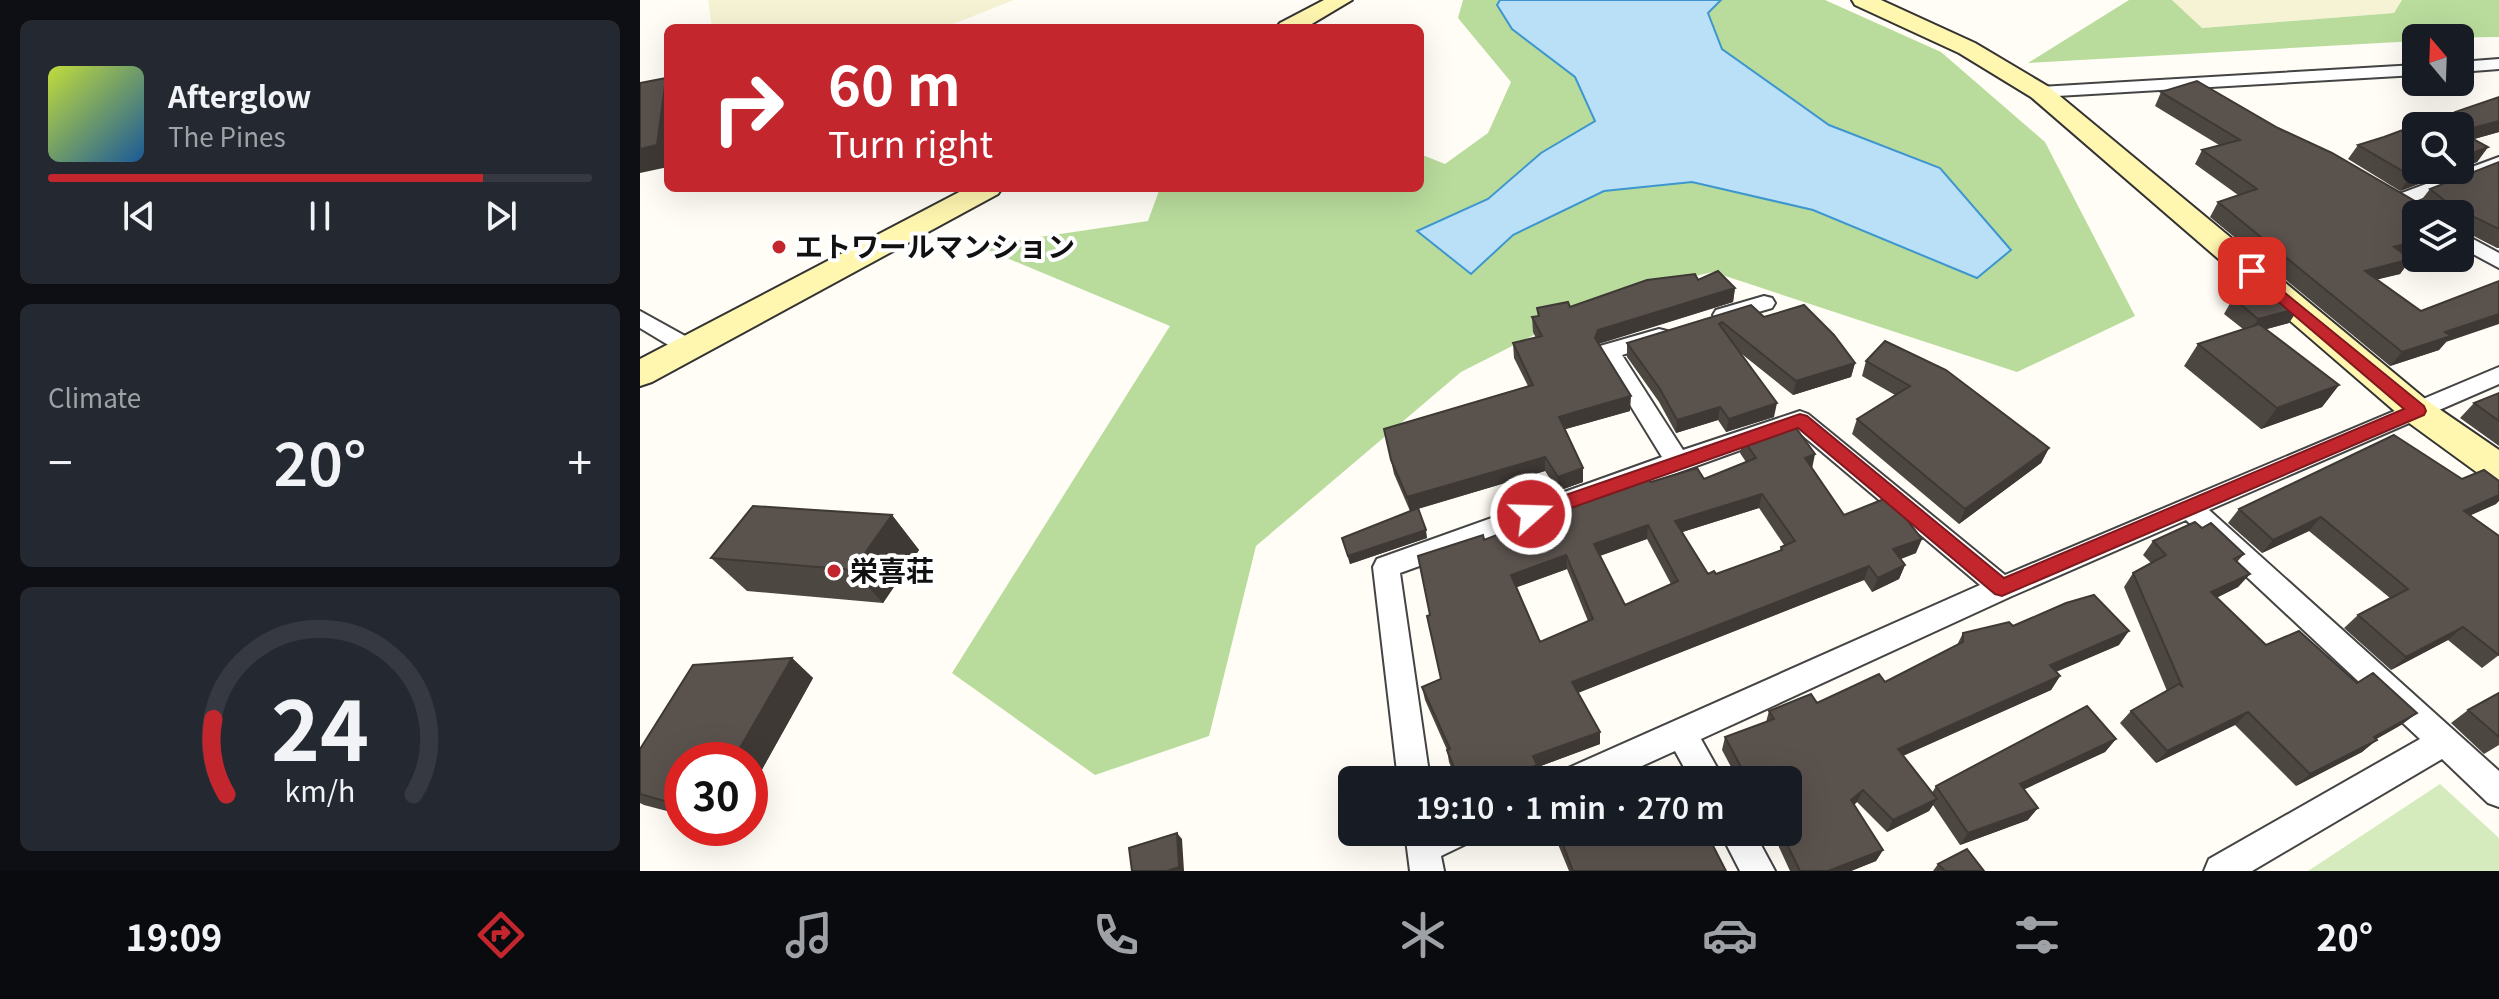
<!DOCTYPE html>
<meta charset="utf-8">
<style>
:root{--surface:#171b24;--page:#242831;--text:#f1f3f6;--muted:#9ea1a6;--line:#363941;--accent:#c4262e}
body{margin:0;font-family:Georgia,"Noto Sans JP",serif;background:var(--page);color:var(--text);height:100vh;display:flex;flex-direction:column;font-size:30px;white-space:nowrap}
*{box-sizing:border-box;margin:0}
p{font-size:26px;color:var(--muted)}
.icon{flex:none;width:44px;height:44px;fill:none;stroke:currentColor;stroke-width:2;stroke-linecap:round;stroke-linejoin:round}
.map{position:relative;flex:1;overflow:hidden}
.side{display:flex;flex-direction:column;gap:20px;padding:20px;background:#0d0f14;width:640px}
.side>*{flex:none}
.top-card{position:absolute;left:24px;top:24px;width:760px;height:168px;border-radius:12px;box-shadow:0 8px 32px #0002;background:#c4262e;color:#fff;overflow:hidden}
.needle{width:52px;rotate:341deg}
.tools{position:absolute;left:1762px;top:24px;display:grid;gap:16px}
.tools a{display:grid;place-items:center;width:72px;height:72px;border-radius:12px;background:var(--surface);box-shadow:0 8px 32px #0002;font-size:40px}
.speed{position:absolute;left:24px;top:742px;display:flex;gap:16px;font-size:40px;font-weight:700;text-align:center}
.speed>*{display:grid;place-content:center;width:104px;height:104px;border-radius:50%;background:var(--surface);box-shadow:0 8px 32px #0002;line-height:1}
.speed .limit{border:12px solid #d22;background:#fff;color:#111}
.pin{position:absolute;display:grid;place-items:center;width:68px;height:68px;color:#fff;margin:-34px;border-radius:16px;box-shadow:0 4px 12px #0006}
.me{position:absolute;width:88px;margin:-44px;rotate:70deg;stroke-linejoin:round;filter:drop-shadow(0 0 6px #0008)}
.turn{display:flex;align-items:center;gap:28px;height:168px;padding:0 32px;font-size:36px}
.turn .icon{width:104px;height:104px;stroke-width:2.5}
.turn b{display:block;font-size:56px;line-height:68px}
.big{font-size:60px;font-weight:600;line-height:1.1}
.side .widget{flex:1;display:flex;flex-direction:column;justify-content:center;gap:12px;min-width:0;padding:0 28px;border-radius:12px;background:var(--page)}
.side .dial{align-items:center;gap:0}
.dial svg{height:208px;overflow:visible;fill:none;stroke:var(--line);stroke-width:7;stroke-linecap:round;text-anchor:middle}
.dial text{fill:var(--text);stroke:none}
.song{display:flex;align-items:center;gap:24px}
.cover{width:96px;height:96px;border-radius:12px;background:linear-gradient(135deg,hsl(70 70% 55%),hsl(210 70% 35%))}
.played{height:8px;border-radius:4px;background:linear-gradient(90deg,var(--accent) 80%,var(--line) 80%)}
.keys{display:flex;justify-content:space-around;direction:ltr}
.heat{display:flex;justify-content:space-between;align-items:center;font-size:44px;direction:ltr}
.trip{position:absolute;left:698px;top:766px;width:464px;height:80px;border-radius:12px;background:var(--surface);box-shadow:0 8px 32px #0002;font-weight:600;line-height:80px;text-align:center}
.menu{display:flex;height:128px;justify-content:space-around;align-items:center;background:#090b0e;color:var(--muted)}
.menu .icon{width:56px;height:56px}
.menu .current{color:var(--accent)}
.menu b{font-size:36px;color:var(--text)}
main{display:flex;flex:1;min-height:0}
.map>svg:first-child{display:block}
.farmland{fill:#f6f3d4}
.green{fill:#d5ebbd}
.forest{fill:#b9dc9c}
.water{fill:#b9e0f7;stroke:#3f96cf;stroke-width:2}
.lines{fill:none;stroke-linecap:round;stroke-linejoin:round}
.street-casing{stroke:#444;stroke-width:4}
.secondary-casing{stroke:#333;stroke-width:4}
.street{fill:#fff;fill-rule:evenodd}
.secondary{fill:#fff6b0;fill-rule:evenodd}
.wall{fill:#4d4742;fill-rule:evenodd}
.shaded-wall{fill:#3f3936}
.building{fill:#5a524d;stroke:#3f3936;stroke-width:2;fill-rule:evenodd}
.route{fill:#c4262e;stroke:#7f191e;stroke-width:2}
.poi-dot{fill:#c4262e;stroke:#fff;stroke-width:3}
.labels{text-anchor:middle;stroke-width:8;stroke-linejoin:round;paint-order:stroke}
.poi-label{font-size:28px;font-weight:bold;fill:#111;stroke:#fff;text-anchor:start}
</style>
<main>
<section class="side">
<div class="widget">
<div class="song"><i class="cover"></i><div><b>Afterglow</b><p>The Pines</p></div></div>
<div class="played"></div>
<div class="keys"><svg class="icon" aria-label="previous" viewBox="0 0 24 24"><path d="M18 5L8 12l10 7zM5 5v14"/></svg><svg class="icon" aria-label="pause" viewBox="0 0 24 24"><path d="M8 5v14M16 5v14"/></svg><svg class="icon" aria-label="next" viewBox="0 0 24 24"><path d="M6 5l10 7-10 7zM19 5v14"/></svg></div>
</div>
<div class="widget"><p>Climate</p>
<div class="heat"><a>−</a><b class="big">20°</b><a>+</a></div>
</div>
<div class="widget dial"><svg viewBox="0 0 100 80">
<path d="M14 69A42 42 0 1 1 86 69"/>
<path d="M14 69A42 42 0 0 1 9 40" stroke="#c4262e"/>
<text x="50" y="56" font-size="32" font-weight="700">24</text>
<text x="50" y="72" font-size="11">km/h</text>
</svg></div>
</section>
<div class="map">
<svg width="1859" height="871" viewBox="0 0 1859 871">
<rect width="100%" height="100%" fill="#fffdf5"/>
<path class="farmland" d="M68,0H374L303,28H72Z
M1532,0H1762L1754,13L1561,28Z"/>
<path class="green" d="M1800,784L1859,838V871H1668Z"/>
<path class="forest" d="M823,0H1185L1301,52L1405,142L1495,316L1377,372L1073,272L975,294L821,372L616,546L569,736L455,775L312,673L530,326L338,246L508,221L520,188H780V154L805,164L848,133L871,82L818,18Z
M1489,0H1532L1562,28L1754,13L1762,0H1859V37L1776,38V41L1388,63Z"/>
<path class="water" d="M860,0H1081L1068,13L1082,49L1189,125L1300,168L1371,250L1337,278L1173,210L1052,182L964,191L873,235L831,274L777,231L848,199L901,153L955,121L935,77L872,29L857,5Z"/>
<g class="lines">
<g class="street-casing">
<path id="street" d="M1859,59V69L1820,72V62Z
M1776,65V75L1400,97L1392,92L1400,87Z
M1859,157V168L1765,205L1758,207L1748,201L1751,197Z
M1820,232L1859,253V268L1820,247Z
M1124,296L1132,298L1135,303L1132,308L1084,322L1076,320L1073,315L1076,310Z
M0,311L56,342L59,347L56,352H40L0,328Z
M1019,329L1027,331L1030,336L1027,341L982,355L1043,450L1160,411L1168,414L1365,575L1859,367V384L1569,510L1859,771V807L1848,803L1802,759L1612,871H1564L1569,859L1780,739L1546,520L1372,596L1061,739L1084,780H1051L1035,751L971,780H921L926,769L1340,585L1156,430L760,573L790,780H758L733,567L737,559L1022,457L957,351L960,346Z
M765,832H833L828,843L801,856L804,871H770Z
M1080,832H1114L1135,871H1100Z"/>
</g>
<g class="secondary-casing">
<path id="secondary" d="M684,0H712L665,28H636L640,23Z
M1212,0H1241L1335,43L1409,87L1789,402L1859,450V483L1846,479L1765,420L1391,97L1319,53L1215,5Z
M327,188H362L358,194L12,382L0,386V359Z"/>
</g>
<use href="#street" class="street"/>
<use href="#secondary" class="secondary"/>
</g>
<path class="wall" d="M1521,92L1638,128L1779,203L1790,189L1859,162V248H1857L1824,231L1820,236L1776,214V252L1765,255L1771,259L1760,274L1737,279L1806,342L1799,350L1750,366L1570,217L1578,202L1598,195L1555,164L1562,150L1579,145L1515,106Z
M1859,97V132L1834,139L1848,147L1837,162L1820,168V126H1776V170H1816L1760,191L1708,159L1718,145L1744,137L1795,118L1806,125L1815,112Z
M1058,280L1095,288L1093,302L959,344L990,411L925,429L943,468V482L918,491L905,471L778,509L787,538L710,564L702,538L770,511L754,474L744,429L888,386L874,358L873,343L896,338L893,332L892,317L898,316L897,308L930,307Z
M1593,298L1649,323L1626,329L1699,385L1682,407L1621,429L1544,366L1558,344L1603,329L1584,314Z
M1111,305L1124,317L1215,363L1211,377L1153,395L1098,351L1134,417L1086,432L1078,420L1036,433L1019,402L987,357V343Z
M1226,361L1409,448L1401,463L1319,524L1212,434L1217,419L1255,395L1222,376Z
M1859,393V446L1820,418L1834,403Z
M1103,439L1172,468L1204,515L1276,553L1261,559L1265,565L1259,579L1232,592L1224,580L938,693L960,744L898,767V777L890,780H816L809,762L807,750L785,700L782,687L801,679L790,615L844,540L932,506V500L957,498L984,489L985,481L1011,482L1064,479L1106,462L1100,453ZM1119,508L1144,545L1141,547L1140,550L1076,574H1068L1042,532ZM1007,539L1031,584L985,605L960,556ZM927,569L948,621L900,642L876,587Z
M1856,504L1830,515L1859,655L1842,668L1808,640L1751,670L1704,628L1718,615L1750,598L1669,531L1622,553L1588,523L1599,509Z
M252,515L279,550L243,603L107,591L71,558Z
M1562,528L1604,554L1597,562L1610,574L1598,587L1576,598L1626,645L1717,683L1777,713L1761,725L1736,739L1722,752L1656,786L1595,725L1516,763L1480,723L1491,711L1527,691L1484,587L1493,573L1511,563L1503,555L1513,541Z
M1373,626L1479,645L1416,672L1420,676L1411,690L1263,756L1292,793L1296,786L1476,739L1465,752L1384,789L1388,820L1320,845L1293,805L1289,811L1247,832L1217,802L1214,805L1243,850L1236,861L1211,871H1150L1132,832H1148V780H1098L1082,750L1085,737L1126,722L1129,711L1177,703L1245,682L1317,645L1323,633Z
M152,658L173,678L110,791V760H42V815L4,805L0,803V749Z
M1859,693V745L1844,754L1811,723L1828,710Z
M915,832H1066L1086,871H929L915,837Z
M1298,864L1344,871H1293Z"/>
<path class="shaded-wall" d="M26,78L28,82V167L0,173V149Z
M1859,121V132L1820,143V133L1822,131Z
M1848,147L1837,162L1820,168V158Z
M1787,170H1816L1760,191L1771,176Z
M1828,226L1820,236V228Z
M1776,241V252L1743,261L1754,247Z
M1771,259L1760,274L1715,285L1725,271Z
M1095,288L1093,302L957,344L955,338L958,330Z
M1659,308L1649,323L1609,334L1618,319Z
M1859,314V324L1806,342L1799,350L1750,366L1762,352L1805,332Z
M1215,363L1211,377L1153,395L1156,381Z
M1699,385L1682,407L1621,429L1637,408Z
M991,396L990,411L919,431V417Z
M1137,403L1134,417L1086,432L1089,419Z
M1080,407L1078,420L1036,433L1037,420Z
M1409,448L1401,463L1319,524L1325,509Z
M1175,454L1172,469L1165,458Z
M905,457V471L770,511L767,497Z
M943,468V482L918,491V477Z
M1122,494L1119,508L1033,535L1035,521Z
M1859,495V501L1856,504L1809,525L1824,511Z
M252,515L279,550L243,603L213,570Z
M1681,517L1669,531L1622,553L1633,540Z
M1008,525L1007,539L953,558L954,544Z
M786,530L787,538L710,564L708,556Z
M1282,539L1276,553L1247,564L1253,549Z
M926,555L927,569L872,589L871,575Z
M1265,565L1259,579L1232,592L1238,578Z
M1229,566L1224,580L932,695V682Z
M1610,574L1598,587L1560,606L1571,592Z
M1823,627L1808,640L1751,670L1766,657Z
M1489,631L1479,645L1401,678L1410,665Z
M152,658L173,678L110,791V760H93Z
M1420,676L1411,690L1251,761L1258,749Z
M1608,712L1595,725L1516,763L1527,751Z
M1777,713L1761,725L1719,749L1734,737Z
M960,732V744L898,767V777L890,780H859L893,756Z
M1476,739L1465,752L1370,796L1380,784Z
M1737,740L1722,752L1656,786L1670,774Z
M1223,790L1217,802L1205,812L1211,800Z
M1297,799L1289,811L1247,832L1253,820Z
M1398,808L1388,820L1320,845L1328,833Z
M537,833L542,839L544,871H527Z
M1243,850L1236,861L1211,871H1188Z"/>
<path class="building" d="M26,78L17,145L0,149V83Z
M1557,81L1638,128L1692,153L1787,208L1789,203H1801L1804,200L1790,189L1859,162V229L1830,215L1828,226L1820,228V214H1776V241L1754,247L1771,259L1725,271L1781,311L1859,281V314L1805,332L1811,336L1762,352L1578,202L1617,189L1562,150L1600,140L1521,92Z
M1859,97V121L1822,131L1815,112Z
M1795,118L1809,126H1776V170H1787L1771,176L1718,145L1744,137Z
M1820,132L1848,147L1820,158Z
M1078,271L1095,288L958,330L955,338L991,396L919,417L943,468L918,477L905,457L767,497L751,460L744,429L893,385L873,343L902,336L892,317L899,316L897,308L928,302L930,307L1007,280L1055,274L1058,280Z
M1634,288L1659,308L1618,319L1593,298Z
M1111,305L1124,317L1164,305L1194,335L1215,363L1156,381L1082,322L1079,324L1137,403L1089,419L1080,407L1037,420L1020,389L987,343Z
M1619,324L1699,385L1637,408L1558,344Z
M1245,341L1306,370L1409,448L1325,509L1217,419L1270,386L1226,361Z
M1859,393V421L1834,403Z
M1151,421L1175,454L1165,458L1204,515L1249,497L1282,539L1253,549L1265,565L1238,578L1229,566L932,682L960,732L893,756L897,765L859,780H819L807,750L810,749L782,687L801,679L787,616L790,615L778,556L843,535L844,540L935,505L932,500L954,492L957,498L988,488L985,481L1006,473L1011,482L1057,468L1064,479L1116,458L1103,439ZM1122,494L1155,541L1141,547L1142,550L1076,574L1074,571L1068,574L1035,521ZM1008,525L1038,581L985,605L954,544ZM926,555L953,619L900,642L871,575Z
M1754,435L1822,479L1844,470L1859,481V495L1824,511L1859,536V655L1823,627L1766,657L1718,615L1768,589L1681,517L1633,540L1599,509Z
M113,506L252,515L213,570L71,558Z
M778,508L786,530L708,556L702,538Z
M1555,522L1562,528L1571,523L1604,554L1594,559L1610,574L1571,592L1626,645L1659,631L1717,683L1733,673L1777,713L1734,737L1737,740L1670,774L1608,712L1527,751L1491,711L1539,684L1542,686L1493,573L1526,555L1513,541Z
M1454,595L1489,631L1410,665L1420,676L1258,749L1297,799L1253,820L1223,790L1211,800L1243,850L1188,871H1160L1141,832H1148V780H1108L1085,737L1134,719L1129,711L1171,694L1177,703L1239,674L1245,682L1323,642V633L1369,622L1373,626L1426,603Z
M152,658L93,760H42V806L0,794V749L53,665Z
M1859,693V737L1828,710Z
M1447,706L1476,739L1380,784L1398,808L1328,833L1296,786Z
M1036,773L1039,780H1017Z
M918,832H1066L1086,871H933Z
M537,833L539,867L527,871H492L489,848Z
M1327,849L1344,871H1305L1298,864Z"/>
<path class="route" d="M1612,266L1784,406L1786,411L1784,415L1362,596L1355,594L1158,428L891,522L885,520L882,514L885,509L1160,414L1167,416L1364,578L1764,409L1607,275L1604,271Z"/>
<g class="poi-dot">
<circle cx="139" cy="247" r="8"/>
<circle cx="194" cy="571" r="8"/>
</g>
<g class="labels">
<g class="poi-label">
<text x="155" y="257">エトワールマンション</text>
<text x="210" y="581">栄喜荘</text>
</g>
</g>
</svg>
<div class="tools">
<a><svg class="needle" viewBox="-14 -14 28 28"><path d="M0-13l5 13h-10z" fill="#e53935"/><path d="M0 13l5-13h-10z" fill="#9ea1a6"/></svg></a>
<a><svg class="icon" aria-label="search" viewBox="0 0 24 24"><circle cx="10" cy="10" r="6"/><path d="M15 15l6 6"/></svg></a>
<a><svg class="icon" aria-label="layers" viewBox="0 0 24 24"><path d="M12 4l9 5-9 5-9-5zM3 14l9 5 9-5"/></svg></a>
</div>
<div class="speed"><div class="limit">30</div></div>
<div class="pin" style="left:1612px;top:271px;background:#d93025"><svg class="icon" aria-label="arrive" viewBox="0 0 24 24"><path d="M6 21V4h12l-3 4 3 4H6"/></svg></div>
<svg class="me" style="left:891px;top:514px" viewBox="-20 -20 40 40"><circle r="17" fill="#c4262e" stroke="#fff" stroke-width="3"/><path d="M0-11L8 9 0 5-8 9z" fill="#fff"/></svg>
<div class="trip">19:10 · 1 min · 270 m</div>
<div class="top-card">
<div class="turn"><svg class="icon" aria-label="right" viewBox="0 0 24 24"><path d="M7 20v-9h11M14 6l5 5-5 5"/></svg><div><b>60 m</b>Turn right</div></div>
</div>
</div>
</main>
<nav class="menu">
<b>19:09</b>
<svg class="icon current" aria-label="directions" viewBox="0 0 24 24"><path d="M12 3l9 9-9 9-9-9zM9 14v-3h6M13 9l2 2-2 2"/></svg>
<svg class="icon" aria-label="music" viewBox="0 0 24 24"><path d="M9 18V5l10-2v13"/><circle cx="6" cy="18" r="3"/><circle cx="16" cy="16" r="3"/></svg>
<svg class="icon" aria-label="phone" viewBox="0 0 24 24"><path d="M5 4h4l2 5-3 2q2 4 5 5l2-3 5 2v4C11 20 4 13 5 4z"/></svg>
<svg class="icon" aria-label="climate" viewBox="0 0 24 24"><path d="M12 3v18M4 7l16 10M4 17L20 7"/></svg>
<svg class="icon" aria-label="car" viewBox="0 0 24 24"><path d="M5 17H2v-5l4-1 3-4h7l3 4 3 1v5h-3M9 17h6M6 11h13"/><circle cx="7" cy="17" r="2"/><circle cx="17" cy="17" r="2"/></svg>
<svg class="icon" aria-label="filters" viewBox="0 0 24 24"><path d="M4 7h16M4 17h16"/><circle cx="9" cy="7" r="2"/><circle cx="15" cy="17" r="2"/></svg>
<b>20°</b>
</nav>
